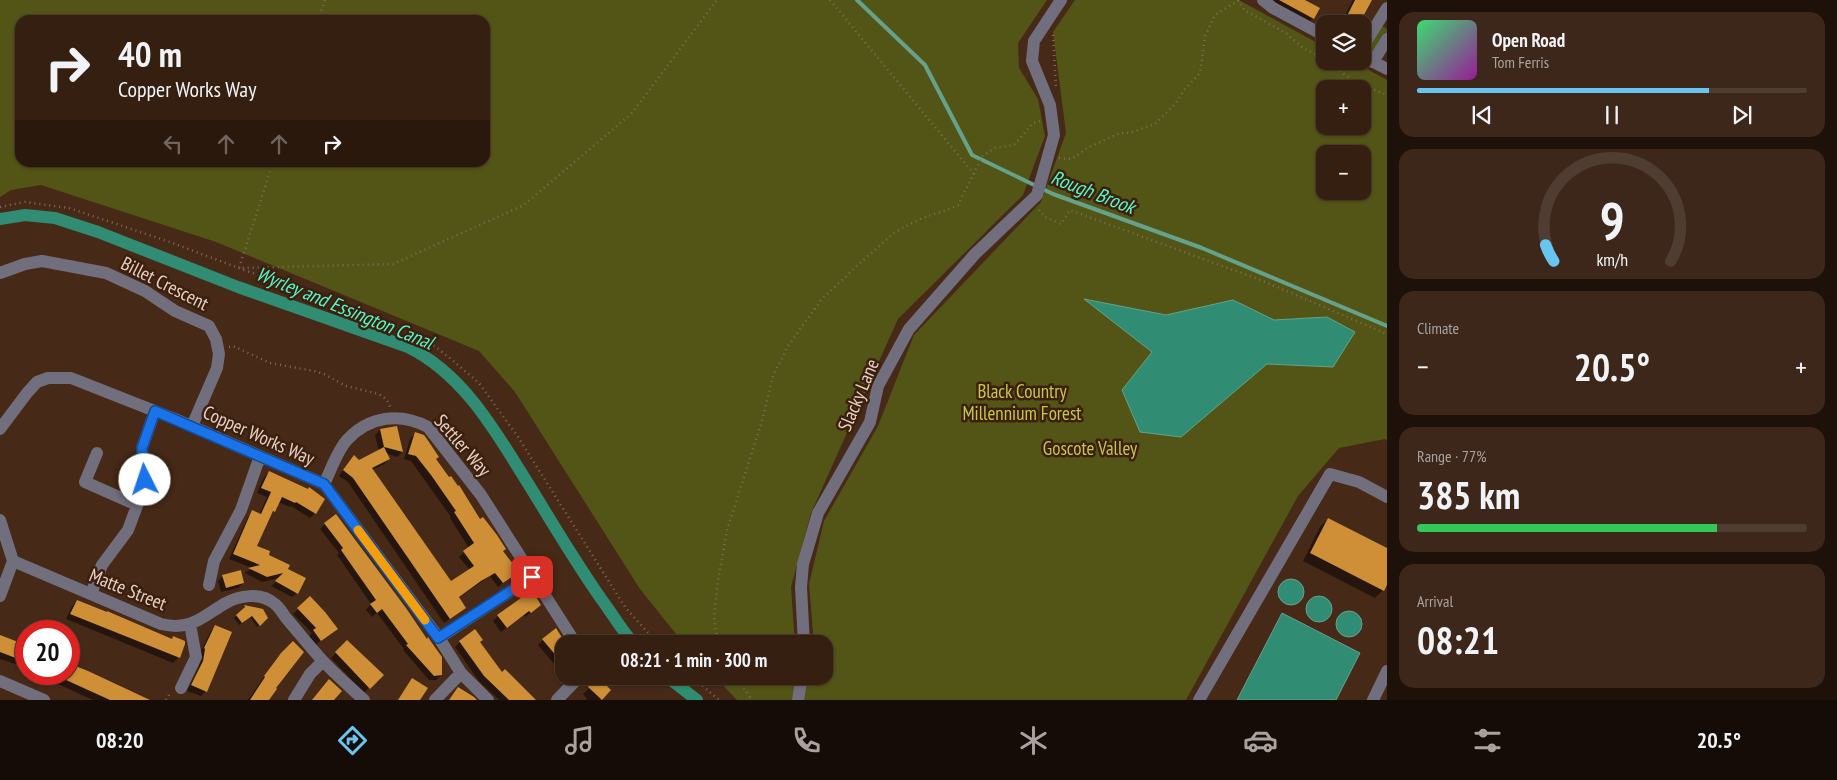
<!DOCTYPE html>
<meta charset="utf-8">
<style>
:root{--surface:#351f11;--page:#3d271a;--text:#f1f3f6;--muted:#aaa29f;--line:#4f3d31;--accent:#68c4f0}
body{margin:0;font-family:"PT Sans Narrow",sans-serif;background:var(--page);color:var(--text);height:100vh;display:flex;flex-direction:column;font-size:19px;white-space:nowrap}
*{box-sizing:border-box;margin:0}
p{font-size:16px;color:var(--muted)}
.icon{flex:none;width:28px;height:28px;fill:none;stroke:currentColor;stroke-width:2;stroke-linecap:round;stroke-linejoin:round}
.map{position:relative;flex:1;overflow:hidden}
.drawer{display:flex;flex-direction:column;gap:12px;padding:12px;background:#1d1109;width:450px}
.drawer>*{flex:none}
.hud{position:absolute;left:15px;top:15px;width:475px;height:152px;border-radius:15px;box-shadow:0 1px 4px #0004,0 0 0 1px var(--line);background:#351f11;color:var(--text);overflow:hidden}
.buttons{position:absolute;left:1316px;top:15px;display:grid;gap:10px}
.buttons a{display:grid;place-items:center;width:55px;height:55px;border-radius:10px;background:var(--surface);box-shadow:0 1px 4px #0004,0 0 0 1px var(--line);font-size:25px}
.speed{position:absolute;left:15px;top:620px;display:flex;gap:10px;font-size:25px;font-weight:700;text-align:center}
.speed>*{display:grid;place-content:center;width:65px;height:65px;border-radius:50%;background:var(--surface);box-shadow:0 1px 4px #0004,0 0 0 1px var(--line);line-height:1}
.speed .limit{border:8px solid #d22;background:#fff;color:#111}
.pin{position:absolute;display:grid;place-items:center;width:42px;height:42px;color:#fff;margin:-21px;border-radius:10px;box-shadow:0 2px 8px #0006}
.me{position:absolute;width:55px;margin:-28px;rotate:356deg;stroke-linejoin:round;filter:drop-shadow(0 0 4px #0008)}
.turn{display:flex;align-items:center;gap:18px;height:105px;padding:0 20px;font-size:22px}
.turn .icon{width:65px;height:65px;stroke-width:2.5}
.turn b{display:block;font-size:35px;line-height:42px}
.lanes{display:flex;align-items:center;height:48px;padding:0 20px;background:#0003;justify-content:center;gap:25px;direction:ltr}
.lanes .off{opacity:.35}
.big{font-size:38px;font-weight:700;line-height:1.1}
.drawer .widget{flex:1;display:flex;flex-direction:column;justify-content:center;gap:8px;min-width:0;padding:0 18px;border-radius:15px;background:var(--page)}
.drawer .dial{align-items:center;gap:0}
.dial svg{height:130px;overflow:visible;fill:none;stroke:var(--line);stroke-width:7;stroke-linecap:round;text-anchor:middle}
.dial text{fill:var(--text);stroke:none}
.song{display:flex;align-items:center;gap:15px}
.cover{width:60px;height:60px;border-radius:8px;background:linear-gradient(135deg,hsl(140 70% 55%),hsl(300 70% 35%))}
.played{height:5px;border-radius:2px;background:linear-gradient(90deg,var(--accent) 75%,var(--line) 75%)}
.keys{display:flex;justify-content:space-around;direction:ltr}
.heat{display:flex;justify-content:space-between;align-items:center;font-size:28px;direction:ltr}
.charge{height:8px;border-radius:4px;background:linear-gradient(90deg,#34c759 77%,var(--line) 0)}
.trip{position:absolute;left:555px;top:635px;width:278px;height:50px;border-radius:15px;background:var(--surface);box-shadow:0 1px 4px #0004,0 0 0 1px var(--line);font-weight:700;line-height:50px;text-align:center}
.menu{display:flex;height:80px;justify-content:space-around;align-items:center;background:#150c07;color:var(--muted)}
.menu .icon{width:35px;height:35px}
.menu .on{color:var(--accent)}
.menu b{font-size:22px;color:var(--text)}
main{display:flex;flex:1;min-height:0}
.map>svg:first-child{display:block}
.green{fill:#525515;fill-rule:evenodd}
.water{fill:#308c73;stroke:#66a18c}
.shadow{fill:#0007}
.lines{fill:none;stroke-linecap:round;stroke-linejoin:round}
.stream{stroke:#66a18c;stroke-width:4}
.canal{stroke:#308c73;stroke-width:12}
.building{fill:#ce8f37}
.path{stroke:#846a5b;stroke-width:2.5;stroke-dasharray:1 4;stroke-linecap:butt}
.minor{stroke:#716f7e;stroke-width:12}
.route-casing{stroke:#114b97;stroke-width:12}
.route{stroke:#1a73e8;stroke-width:9}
.slow{stroke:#f59e0b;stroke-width:9}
.labels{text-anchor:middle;stroke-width:5;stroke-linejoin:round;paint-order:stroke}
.street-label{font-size:19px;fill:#e4d1c6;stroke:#3c1f0d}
.park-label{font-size:19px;fill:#c4ca47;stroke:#3c1f0d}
.water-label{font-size:20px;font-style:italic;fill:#50f8cc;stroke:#3c1f0d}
</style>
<main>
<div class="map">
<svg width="1387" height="700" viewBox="0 0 1387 700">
<rect width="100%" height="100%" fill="#472917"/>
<path class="green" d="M0,0H1047L1018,43L1019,68L1038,99L1045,136L1023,195L898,319L811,513L791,587L795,644H684L640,589L515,392L479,351L216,242L41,185L11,190L0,197ZM20,20H485V162H20Z
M1075,0H1239L1325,47V61H1352L1387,80V441L1385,439L1339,448L1298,496L1186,700H803L808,676H824V644H814L809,584L824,521L878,426L914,335L1041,202L1066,133L1053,32ZM1325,89H1362V126H1325ZM1325,154H1362V191H1325Z
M1379,24L1387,29V36L1375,57L1364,50Z
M714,676H797L792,700H737Z"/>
<path class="water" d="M1084,299L1166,315L1233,300L1274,320L1327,317L1355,332L1333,367L1267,364L1181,437L1140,432L1122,390L1152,352Z
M1278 592a13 13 0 1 1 26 0a13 13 0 1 1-26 0Z
M1306 609a13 13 0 1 1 26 0a13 13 0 1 1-26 0Z
M1336 624a13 13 0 1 1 26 0a13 13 0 1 1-26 0Z
M1282,613L1360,653L1336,700H1237Z"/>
<path class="shadow" d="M1268,0H1306L1313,18L1308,24Z
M1353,0H1369L1357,24H1340Z
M396,428L402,452L397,457L386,453L389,459L384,464L372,470L450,583L470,570L459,557L469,548L450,518L451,517L411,461L404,459L410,439L415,434L517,572L498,587L490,576L458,598L460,612L444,623L348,482L339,476L349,462L359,461L379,451L375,435L380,430Z
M269,473L315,513L310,518L291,506L290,507L278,502L274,511L269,516L256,547L287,570L297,593L292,597L271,586L282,577L262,582L245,573L252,568L229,559L248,517L253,512L259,515L267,497L257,493L264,477Z
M1328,519L1387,550V582L1383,590L1375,598L1303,561L1320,527Z
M325,524L441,675L436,680H429L403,650L404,649L377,613L372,617L366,610L371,604L337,555L339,553L320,529Z
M223,576L243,583L238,588L221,592L218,581Z
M310,598L336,629L315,645L309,636L312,633L293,614Z
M77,601L171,640L184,644L178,658L173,663L66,619L72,606Z
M244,606L260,609L266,618L257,627L250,617L239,625L234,618L244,609Z
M535,609L525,617L524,615L501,632L493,621L498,616Z
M216,626L206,691L201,696L187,691L199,667L201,654L200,653L211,631Z
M0,636L20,659L15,664L0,659Z
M543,640L564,644V676H567L563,680L558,672L560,671L538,645Z
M293,642L268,700H248L276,659Z
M347,642L382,675L364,693L331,658Z
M460,642H478L501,674L535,700H499L479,681L455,647Z
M69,664L148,700H93L36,674H69Z
M598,679L610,690L600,700H585L587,699L583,694Z"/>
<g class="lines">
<path class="stream" d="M857,0L925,65L972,155L1053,194L1202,248L1387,326"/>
<path class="canal" d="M0,219L25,215L55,218L98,232L238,287L408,347C459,372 490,422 519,469C548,515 575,563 607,607C616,620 624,633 634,644
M666,676L697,700"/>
</g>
<path class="building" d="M1279,0H1305L1320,8L1314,19Z
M1355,0H1372L1359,24H1343Z
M397,426L403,452L384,447L380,429Z
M415,432L424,435L429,442L439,457L436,459L449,477L451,476L458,486L459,485L480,519L483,517L497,535L506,549L503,551L519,572L503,583L495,573L481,581L459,597L466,608L450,619L353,478L343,470L354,455L359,460L384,447L390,459L372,468L451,581L474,566L463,551L474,543L454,512L456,511L431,475L416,456L408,454Z
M269,471L308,489L309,487L325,499L316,514L296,502L295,503L282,497L275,512L273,511L257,546L270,551L269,555L290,565L288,569L306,578L298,594L275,581L283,573L267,577L248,568L260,565L233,554L252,510L261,514L271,492L261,488Z
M336,514L406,608L427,639L428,637L432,643L442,657V675L434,676L406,645L408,644L382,609L377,613L370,604L376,600L357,573L341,550L343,548L324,523Z
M1328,518L1387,548V585L1384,591L1310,553Z
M241,570L244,583L226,588L222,575Z
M532,590L541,605L531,613L529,611L507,628L497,615Z
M310,596L325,612L338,629L321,641L313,630L316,628L297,608Z
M77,600L107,612V611L172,639L173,636L185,641V644L180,658L70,614Z
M244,605L263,609L268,618L260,626L252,616L242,623L236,615L245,607Z
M215,625L232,632L207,692L191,685L203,661L205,649L204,648Z
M556,628L566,644H564V665L542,639Z
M475,629L483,640L480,642L502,672L505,669L536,700H509L484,676L459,641Z
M0,635L26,645L21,660L0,652Z
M347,640L384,675L370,689L335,652Z
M293,641L304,652L276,688L277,689L269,700H250L265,677L264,676L281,653Z
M73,665L88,671L150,700H110L66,680Z
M598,677L611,690L602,700L588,687Z
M412,678L428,688L420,700H398Z
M329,679L342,691L334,700H312Z
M458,687L474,697L477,700H449Z"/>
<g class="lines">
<path class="path" d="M830,0L974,174
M1238,0L1244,10L1286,33L1303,48L1325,59
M318,20L325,0
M1053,35L1056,87
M1328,61L1354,82L1387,95
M1059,158L1072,159L1087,148L1120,133H1129L1155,124L1175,104L1185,89L1200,73L1205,36L1215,15L1239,0
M273,162L239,268L393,264L524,205L632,113L717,0
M0,207L25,202L69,208L167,241L409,332L428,341L451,359L479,383L518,437L625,607L658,644
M1039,210L1045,217L1061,224L1070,210L1263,281L1387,334
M229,347L233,346L270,363L314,371L324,374L346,386L379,394L387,400L390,407
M718,644L714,618L718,580L727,530L762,421L773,376L788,346L821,300L860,263L895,232L922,218L947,210L958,205L983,155L995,148L1014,145L1033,123L1040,121
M691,676L719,700
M735,676L752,700
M166,700L170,693"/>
<path class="minor" d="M1263,0L1273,8L1325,36
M1362,48L1387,8
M1362,56L1387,69
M1373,62L1387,39
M0,273L25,264L42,261L106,273L145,291L175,311L209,326L216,339L219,354L217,368L192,426
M0,429L27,393L37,382L48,378H71L175,419L324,484L439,638L461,673L435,700
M97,453L85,482L137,505
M324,484C331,470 337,451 347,440C369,416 400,412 428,427L481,495L576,644
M0,520L13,561L0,596
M13,561L161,624C190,631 201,618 224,604C239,595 261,592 275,604C280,608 283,614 287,619C299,633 310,647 322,660C335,674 350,687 364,700
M209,585L214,561L241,510L260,456
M91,594L102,565L128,530L141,495L145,480L142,448L155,411
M439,638L532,577
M804,644L801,587L803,564L811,537L818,513L870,422L878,386L909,329L975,254L1037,195L1054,135L1050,105L1032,61L1034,41L1061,0
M461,673L488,700
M0,681L44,700
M181,688L196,657L190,624
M294,700L310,674L323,661
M557,700L580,676
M798,700L802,676
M1199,700L1330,474L1359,482L1387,497
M1373,700L1387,671"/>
</g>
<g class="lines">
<g class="route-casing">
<path id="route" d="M145,480L142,448L155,411L324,484L438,638L532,577"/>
</g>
<use href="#route" class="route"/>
<path class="slow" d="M358,530L425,620"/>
</g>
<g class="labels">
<g class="street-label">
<text transform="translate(165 283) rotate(27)" y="7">Billet Crescent</text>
<text transform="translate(858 395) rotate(-67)" y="7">Slacky Lane</text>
<text transform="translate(259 435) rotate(24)" y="7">Copper Works Way</text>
<text transform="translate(463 445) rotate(49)" y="7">Settler Way</text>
<text transform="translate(128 589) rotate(22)" y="7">Matte Street</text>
</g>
<g class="park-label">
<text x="1022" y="398">Black Country<tspan x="1022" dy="22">Millennium Forest</tspan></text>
<text x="1090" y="455">Goscote Valley</text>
</g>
<g class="water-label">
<text transform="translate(1093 192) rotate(21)" y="7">Rough Brook</text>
<text transform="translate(345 308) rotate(22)" y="7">Wyrley and Essington Canal</text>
</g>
</g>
</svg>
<div class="buttons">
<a><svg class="icon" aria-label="layers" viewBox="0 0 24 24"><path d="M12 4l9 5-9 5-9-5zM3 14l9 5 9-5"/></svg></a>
<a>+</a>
<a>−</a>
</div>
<div class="speed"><div class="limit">20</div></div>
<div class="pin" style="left:532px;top:577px;background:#d93025"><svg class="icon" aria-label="arrive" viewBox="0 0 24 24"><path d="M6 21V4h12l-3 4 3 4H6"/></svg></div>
<svg class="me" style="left:145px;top:480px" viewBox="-20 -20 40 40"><circle r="19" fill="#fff"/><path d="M0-13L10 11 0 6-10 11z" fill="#1a73e8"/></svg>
<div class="trip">08:21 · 1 min · 300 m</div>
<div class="hud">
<div class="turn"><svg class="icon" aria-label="right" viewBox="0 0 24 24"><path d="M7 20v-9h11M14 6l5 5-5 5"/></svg><div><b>40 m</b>Copper Works Way</div></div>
<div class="lanes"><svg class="icon off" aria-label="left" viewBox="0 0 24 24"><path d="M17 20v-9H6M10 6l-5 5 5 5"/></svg><svg class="icon off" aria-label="ahead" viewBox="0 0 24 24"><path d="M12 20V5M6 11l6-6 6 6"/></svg><svg class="icon off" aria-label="ahead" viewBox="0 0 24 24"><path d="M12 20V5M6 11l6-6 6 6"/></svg><svg class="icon" aria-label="right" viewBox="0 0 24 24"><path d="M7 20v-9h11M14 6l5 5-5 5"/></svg></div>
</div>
</div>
<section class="drawer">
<div class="widget">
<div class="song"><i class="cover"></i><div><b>Open Road</b><p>Tom Ferris</p></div></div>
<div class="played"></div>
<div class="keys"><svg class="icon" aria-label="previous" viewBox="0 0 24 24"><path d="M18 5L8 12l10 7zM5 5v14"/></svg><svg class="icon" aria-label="pause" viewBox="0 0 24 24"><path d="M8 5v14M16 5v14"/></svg><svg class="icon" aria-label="next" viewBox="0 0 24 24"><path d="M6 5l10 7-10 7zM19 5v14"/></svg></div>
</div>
<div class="widget dial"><svg viewBox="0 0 100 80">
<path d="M14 69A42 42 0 1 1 86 69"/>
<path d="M14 69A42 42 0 0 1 9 59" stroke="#68c4f0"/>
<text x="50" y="56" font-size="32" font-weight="700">9</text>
<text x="50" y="72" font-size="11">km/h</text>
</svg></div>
<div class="widget"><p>Climate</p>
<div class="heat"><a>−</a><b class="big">20.5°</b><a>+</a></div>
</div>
<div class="widget"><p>Range · 77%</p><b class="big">385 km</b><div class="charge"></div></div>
<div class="widget"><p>Arrival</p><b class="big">08:21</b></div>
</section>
</main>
<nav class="menu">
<b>08:20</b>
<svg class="icon on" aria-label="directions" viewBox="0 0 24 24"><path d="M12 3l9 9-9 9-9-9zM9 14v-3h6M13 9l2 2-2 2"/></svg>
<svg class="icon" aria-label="music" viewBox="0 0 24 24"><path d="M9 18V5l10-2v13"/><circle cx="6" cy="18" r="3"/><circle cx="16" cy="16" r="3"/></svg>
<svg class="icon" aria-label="phone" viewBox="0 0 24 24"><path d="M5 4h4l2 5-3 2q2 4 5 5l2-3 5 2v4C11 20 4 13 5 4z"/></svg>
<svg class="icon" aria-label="climate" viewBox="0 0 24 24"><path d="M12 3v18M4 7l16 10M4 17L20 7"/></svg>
<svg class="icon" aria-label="car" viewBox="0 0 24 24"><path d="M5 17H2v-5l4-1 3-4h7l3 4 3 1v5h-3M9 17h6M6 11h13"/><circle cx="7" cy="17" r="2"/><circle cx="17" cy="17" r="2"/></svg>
<svg class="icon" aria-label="filters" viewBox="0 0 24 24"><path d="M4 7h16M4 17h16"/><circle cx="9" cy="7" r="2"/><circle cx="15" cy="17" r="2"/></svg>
<b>20.5°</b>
</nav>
